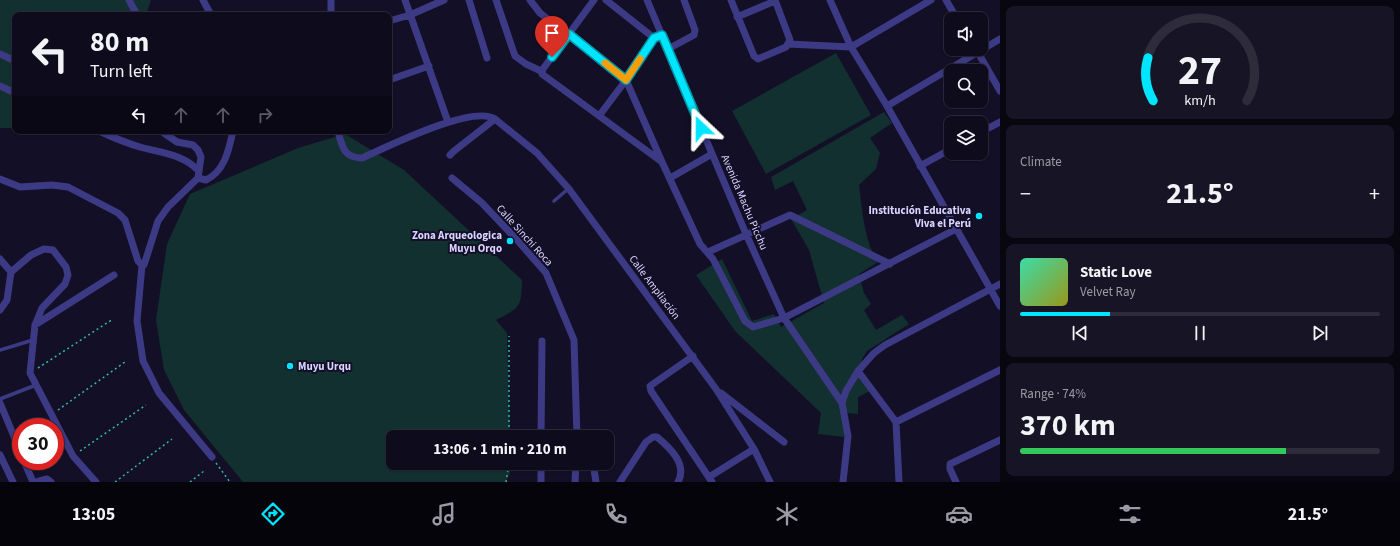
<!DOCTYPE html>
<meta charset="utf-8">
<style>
:root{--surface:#0e0b1c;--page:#171425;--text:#f1f3f6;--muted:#9b9ba3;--line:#2e2b3b;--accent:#00e5ff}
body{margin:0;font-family:"Source Sans 3",sans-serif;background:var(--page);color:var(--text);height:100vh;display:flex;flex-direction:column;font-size:15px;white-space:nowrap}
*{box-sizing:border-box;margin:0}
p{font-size:13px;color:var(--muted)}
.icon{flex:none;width:22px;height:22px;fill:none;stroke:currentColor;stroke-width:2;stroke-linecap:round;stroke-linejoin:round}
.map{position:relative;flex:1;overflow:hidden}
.details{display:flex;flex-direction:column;gap:6px;padding:6px;background:#08060f;width:400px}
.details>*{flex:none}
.guide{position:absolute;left:12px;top:12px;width:380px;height:122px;border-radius:8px;box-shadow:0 1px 3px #0004,0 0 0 1px var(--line);background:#0e0b1c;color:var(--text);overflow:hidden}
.fabs{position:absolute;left:944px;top:12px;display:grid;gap:8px}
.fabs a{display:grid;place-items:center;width:44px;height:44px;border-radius:8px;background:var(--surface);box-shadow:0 1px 3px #0004,0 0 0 1px var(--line);font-size:20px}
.speed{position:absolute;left:12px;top:418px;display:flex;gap:8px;font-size:20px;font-weight:700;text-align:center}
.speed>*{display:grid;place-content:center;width:52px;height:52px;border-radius:50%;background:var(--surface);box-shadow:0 1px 3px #0004,0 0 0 1px var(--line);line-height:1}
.speed .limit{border:6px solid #d22;background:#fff;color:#111}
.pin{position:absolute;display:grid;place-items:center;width:34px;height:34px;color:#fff;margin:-41px -17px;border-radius:50% 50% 50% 0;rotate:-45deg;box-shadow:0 0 4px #0007}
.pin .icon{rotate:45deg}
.me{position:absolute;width:44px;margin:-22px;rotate:337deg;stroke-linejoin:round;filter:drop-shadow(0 0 3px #0008)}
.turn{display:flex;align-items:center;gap:14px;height:84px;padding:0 12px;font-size:18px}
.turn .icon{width:52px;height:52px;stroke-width:2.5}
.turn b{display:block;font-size:28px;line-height:34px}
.lanes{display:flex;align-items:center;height:38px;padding:0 12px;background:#0003;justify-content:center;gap:20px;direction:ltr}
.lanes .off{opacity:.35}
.big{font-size:30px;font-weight:700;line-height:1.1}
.details .tile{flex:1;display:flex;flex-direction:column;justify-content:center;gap:6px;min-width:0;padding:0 14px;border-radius:8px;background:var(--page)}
.details .dial{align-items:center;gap:0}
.dial svg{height:104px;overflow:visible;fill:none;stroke:var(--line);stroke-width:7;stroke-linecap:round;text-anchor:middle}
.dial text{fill:var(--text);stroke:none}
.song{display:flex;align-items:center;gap:12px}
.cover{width:48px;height:48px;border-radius:6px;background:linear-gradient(135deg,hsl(160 70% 55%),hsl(60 70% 35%))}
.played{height:4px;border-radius:2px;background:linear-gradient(90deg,var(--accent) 25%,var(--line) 25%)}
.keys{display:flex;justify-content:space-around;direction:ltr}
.heat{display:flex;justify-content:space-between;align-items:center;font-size:22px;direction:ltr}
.charge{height:6px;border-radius:3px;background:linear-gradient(90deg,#34c759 74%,var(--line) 0)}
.trip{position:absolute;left:386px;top:430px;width:228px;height:40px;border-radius:8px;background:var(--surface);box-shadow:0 1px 3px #0004,0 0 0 1px var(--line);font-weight:700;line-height:40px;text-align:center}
.dock{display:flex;height:64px;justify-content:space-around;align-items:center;background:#06040b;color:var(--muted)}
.dock .icon{width:28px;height:28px}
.dock .current{color:var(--accent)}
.dock b{font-size:18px;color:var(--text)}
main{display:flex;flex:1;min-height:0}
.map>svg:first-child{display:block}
.green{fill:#12302f}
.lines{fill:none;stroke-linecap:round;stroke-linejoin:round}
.path{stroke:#2fb8b0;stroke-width:1.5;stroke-dasharray:2 3;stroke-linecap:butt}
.service{stroke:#3d3a85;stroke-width:3.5}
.minor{stroke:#3d3a85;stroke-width:7}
.route-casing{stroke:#0095a6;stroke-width:10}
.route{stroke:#00e5ff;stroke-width:7}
.slow{stroke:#f59e0b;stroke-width:7}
.poi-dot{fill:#00e5ff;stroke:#130f26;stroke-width:1.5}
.labels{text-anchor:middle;stroke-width:4;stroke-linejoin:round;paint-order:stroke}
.street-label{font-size:11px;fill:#d9d4ff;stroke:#130f26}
.poi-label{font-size:11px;font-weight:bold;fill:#d9d4ff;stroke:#130f26;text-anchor:end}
</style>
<main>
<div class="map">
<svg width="1000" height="482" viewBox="0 0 1000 482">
<rect width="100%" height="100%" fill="#130f26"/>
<path class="green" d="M0,0H151L146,15H15V128H0Z
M836,53L871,115L766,174L732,111Z
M884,112L892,123L870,138L880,153L876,169L859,185C862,208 864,242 878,262L859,274L864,293L871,304L864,310L876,330L902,315L909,324L867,351L862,359L860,379L870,391L858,397V414L847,413L844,437L818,434L821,413L735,331L696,275L722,259L752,321L774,314L781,327L824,303L809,250L791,219L807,210L793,181L775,190L771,177Z
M345,134L404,170L522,280C521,308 521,307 496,320L507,333L510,437H393V463H510V473L506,482H243L184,410L164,370L156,320L167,244L190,194L298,148Z"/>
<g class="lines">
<path class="path" d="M38,368L113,319
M58,410L125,362
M509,437V336
M80,451L146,405
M216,463L230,482
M115,482L172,439
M190,482L204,471
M506,482L509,463"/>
<path class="service" d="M554,201L568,189
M0,350L33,340
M0,399L36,385"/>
<path class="minor" d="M129,0L137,15
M203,0L211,15
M405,0L448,122
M469,0L487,58
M496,0L515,56L526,64L541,71
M530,0L540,13L626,80L662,162L700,244L713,259L745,321L753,327L784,318L956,229
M594,0L543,69L542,74L662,162
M606,0L654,38
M647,0L746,234L784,318L842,403
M731,0L754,56L758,59L786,47L790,40L775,0
M830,0L851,47L887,106L1000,306
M946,0L957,19
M331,15V0
M737,17L775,1
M389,21L410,15L444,0
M788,44L851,47
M851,47L931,0
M668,49L694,35L695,30L684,0
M976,49L1000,91
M0,54L15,61
M389,80L429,66
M0,86L15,93
M887,106L1000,39
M599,116L626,80L654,38L662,35
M99,131C112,137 126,143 140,147C162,153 182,154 199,171
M338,131C342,147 344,158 362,158C387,147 473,104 495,119
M981,132L1000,122
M450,155L454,151L495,119L537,153L569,189L716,389L754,449L770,482
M920,166L951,149
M198,178L206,180C225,171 229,149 233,131
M452,178L482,203L518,241L546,273L574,340L577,437
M670,178L712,154
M0,179L20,187L52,185L68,187L118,213L125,220L138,261L142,265H144L158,221L168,207L198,178L201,157L198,150L193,145L177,142L161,131
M708,252L790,215L890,264
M0,259L11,272
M142,265L137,321L143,361L159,393L212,457
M0,310L7,300L11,272L31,255L44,249L53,250L66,267L68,275L65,284L42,308L35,325L30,373L73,456L96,482
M35,325L114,275
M693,356L650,386L651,391L712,482
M721,393L784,442
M0,403L21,453
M896,422L1000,370
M541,437L542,341
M0,455L13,482
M24,461L33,482
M593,463L596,482
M709,477L754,449
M36,482L47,479L51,482
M541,482V463
M575,482L576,463
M620,482L646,442L653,437H657C669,447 688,464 678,482
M843,482L848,436L842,403L846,391L858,371
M899,482L896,422L858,371L874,353L885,345L1000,284
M956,482L950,469V464L1000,440"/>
</g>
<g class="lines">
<g class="route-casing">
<path id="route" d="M552,57L569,34L626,80L654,38L662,35L701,128"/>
</g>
<use href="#route" class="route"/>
<path class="slow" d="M605,63L626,80L640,59"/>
</g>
<g class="poi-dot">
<circle cx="979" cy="216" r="4"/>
<circle cx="510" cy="241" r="4"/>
<circle cx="290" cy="366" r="4"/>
</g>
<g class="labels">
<g class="street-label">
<text transform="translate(745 202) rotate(67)" y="4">Avenida Machu Picchu</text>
<text transform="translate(525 235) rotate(48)" y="4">Calle Sinchi Roca</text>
<text transform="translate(655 287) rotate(53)" y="4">Calle Ampliación</text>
</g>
<g class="poi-label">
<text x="971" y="214">Institución Educativa<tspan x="971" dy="13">Viva el Perú</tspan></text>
<text x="502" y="239">Zona Arqueologica<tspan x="502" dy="13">Muyu Orqo</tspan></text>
<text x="298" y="370" text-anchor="start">Muyu Urqu</text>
</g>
</g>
</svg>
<div class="fabs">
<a><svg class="icon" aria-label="sound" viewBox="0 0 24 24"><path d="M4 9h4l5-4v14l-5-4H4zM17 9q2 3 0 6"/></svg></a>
<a><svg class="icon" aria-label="search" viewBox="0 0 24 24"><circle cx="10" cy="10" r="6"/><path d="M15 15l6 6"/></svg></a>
<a><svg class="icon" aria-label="layers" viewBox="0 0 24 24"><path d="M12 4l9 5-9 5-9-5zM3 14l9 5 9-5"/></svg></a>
</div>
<div class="speed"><div class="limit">30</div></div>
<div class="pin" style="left:552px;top:57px;background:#d93025"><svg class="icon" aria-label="arrive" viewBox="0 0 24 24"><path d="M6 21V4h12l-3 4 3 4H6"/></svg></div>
<svg class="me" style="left:701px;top:128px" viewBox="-20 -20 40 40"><path d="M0-17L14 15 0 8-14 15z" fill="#00e5ff" stroke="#fff" stroke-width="4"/></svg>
<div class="trip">13:06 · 1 min · 210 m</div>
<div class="guide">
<div class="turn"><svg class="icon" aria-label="left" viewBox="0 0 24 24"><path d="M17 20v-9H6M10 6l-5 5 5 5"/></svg><div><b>80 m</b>Turn left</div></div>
<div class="lanes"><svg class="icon" aria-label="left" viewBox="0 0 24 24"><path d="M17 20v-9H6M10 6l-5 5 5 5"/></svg><svg class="icon off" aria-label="ahead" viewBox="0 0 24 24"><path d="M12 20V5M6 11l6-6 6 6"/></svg><svg class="icon off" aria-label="ahead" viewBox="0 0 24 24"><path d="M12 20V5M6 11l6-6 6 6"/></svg><svg class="icon off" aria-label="right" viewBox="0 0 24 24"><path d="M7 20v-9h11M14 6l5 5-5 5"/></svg></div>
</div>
</div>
<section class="details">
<div class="tile dial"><svg viewBox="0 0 100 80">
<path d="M14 69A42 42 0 1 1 86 69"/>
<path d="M14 69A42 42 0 0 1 10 36" stroke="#00e5ff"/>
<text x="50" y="56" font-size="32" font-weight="700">27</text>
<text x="50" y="72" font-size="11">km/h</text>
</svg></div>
<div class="tile"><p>Climate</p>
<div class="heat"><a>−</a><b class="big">21.5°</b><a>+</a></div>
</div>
<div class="tile">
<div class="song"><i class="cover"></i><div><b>Static Love</b><p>Velvet Ray</p></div></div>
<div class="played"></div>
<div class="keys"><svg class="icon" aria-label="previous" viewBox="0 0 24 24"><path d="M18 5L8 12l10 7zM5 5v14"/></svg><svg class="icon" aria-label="pause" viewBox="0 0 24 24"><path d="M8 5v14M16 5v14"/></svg><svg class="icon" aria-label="next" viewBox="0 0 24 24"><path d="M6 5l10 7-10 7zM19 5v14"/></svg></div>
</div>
<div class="tile"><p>Range · 74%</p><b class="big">370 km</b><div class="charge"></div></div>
</section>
</main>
<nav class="dock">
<b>13:05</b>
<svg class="icon current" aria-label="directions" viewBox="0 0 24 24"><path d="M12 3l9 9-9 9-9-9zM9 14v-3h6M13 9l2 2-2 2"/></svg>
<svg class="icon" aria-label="music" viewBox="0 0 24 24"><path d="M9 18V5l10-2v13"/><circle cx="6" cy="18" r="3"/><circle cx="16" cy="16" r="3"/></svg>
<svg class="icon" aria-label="phone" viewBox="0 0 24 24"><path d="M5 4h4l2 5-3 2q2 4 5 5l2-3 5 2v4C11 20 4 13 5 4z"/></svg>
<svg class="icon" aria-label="climate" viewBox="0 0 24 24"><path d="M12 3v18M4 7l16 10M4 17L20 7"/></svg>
<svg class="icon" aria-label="car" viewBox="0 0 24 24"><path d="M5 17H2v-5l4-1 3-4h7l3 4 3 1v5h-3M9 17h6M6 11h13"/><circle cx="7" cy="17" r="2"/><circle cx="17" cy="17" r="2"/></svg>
<svg class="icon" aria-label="filters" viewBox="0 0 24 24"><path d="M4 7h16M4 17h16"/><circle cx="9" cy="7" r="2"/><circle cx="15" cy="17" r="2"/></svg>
<b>21.5°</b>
</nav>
